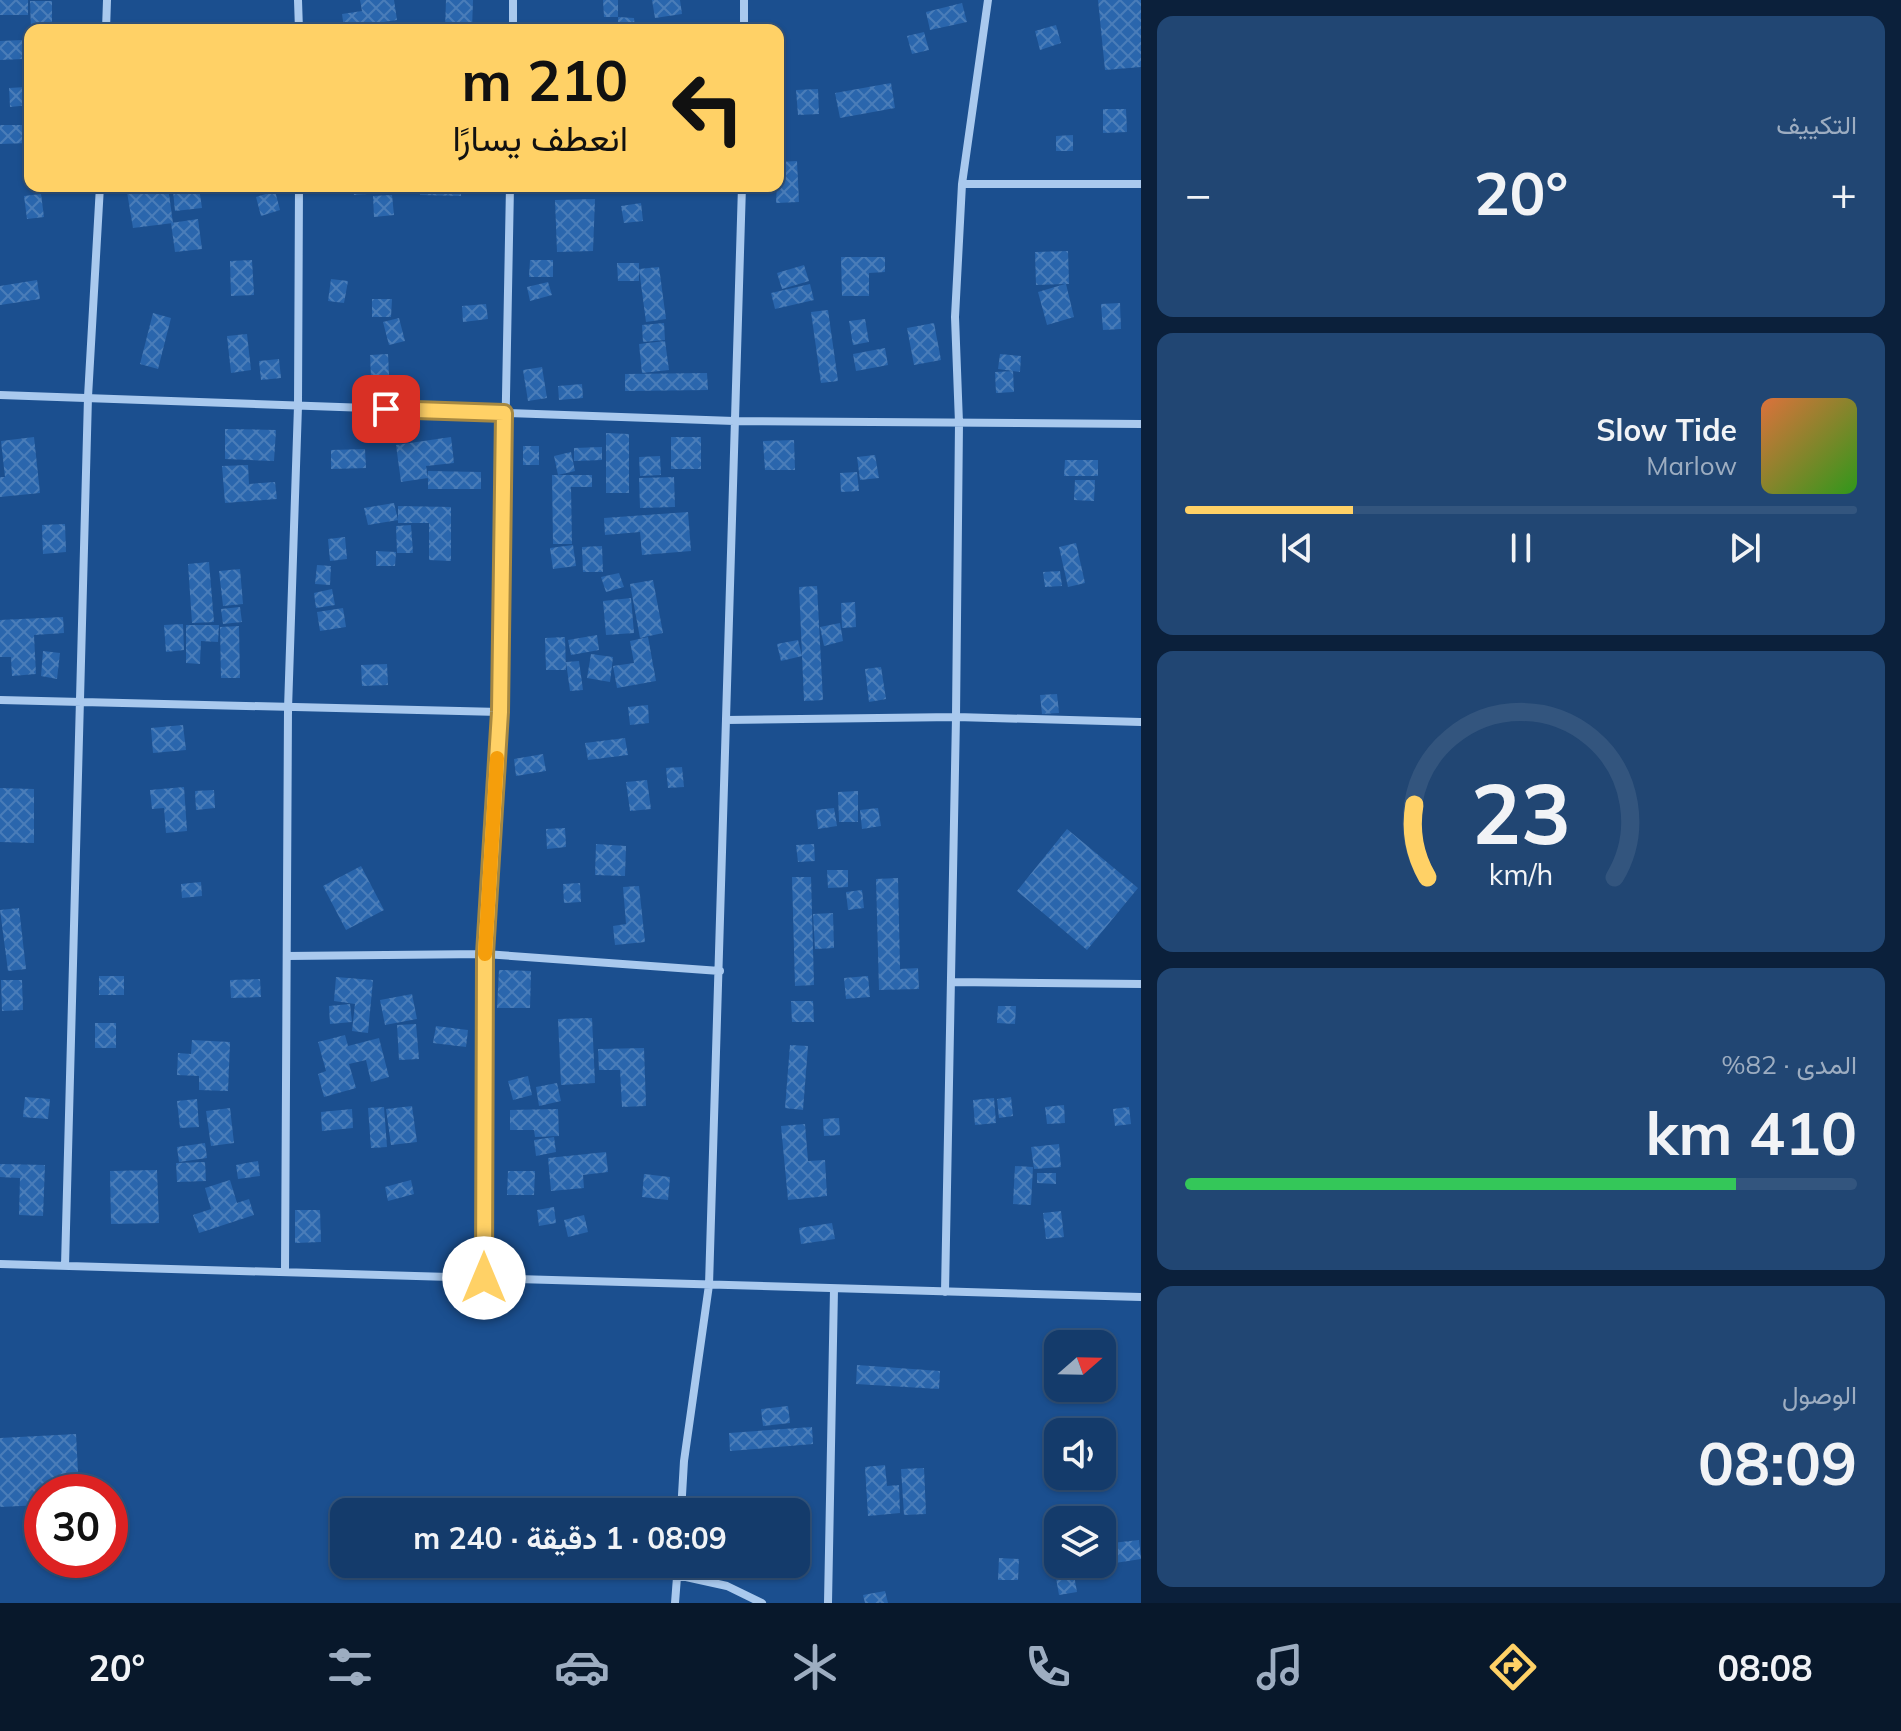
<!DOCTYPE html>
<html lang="ar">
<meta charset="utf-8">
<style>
:root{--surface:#143b6b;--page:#214673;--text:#f1f3f6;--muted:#9dadc1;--line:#33557e;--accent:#ffd166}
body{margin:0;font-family:Mulish,Vazirmatn,sans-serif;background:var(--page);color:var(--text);direction:rtl;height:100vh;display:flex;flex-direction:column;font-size:30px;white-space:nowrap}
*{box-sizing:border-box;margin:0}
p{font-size:26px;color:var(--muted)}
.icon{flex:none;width:44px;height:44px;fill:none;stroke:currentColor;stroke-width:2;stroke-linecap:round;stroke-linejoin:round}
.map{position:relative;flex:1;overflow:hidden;direction:ltr}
.drawer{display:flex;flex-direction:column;gap:16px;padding:16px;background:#0b203b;width:760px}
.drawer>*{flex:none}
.hud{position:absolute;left:24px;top:24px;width:760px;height:168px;border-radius:16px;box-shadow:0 2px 6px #0004,0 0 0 2px var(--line);direction:rtl;background:#ffd166;color:#111;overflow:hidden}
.needle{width:52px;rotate:70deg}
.tools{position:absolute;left:1044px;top:1330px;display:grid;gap:16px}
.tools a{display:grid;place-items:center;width:72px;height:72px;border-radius:16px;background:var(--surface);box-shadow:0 2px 6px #0004,0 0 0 2px var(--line);font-size:40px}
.speed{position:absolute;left:24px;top:1474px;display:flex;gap:16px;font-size:40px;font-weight:700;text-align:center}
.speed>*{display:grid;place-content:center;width:104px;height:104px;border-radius:50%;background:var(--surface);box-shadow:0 2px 6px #0004,0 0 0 2px var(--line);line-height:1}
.speed .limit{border:12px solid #d22;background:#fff;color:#111}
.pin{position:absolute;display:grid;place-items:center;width:68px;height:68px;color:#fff;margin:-34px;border-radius:16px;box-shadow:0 4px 12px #0006}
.me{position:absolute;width:88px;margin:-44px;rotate:0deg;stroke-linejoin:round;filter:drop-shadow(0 0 6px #0008)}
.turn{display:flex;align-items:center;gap:28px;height:168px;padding:0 24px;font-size:36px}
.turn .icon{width:104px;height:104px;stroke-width:2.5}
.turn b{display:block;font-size:56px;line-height:68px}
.big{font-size:60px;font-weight:700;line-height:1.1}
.drawer .widget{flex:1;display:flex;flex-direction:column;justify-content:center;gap:12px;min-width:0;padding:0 28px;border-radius:16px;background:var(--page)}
.drawer .dial{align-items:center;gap:0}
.dial svg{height:208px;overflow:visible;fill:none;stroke:var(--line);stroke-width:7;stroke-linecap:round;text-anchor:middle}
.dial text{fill:var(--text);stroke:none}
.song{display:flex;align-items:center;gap:24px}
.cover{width:96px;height:96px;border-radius:12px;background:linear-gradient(135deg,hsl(20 70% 55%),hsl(110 70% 35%))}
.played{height:8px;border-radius:4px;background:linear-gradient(90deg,var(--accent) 25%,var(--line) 25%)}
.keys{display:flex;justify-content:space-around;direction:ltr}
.heat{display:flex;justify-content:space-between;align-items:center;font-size:44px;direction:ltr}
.charge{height:12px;border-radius:6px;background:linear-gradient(90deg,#34c759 82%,var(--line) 0)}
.trip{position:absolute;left:330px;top:1498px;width:480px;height:80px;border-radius:16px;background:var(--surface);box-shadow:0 2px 6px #0004,0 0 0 2px var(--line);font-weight:700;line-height:80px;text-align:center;direction:rtl}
.menu{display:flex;height:128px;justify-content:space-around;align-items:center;background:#08182b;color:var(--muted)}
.menu .icon{width:56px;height:56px}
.menu .selected{color:var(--accent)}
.menu b{font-size:36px;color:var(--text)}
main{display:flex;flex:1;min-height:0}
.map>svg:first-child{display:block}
.building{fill:url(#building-cross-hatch)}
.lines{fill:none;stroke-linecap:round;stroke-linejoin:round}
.street{stroke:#a9c9ee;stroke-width:8}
.route-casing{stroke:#a68842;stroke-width:20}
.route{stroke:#ffd166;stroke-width:14}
.slow{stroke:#f59e0b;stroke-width:14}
</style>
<main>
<section class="drawer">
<div class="widget"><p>التكييف</p>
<div class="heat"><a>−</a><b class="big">20°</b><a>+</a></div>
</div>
<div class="widget">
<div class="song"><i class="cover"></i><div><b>Slow Tide</b><p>Marlow</p></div></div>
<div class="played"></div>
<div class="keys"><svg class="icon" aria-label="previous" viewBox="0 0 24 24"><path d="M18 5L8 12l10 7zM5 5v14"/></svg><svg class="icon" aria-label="pause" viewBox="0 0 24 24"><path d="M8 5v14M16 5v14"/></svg><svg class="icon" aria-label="next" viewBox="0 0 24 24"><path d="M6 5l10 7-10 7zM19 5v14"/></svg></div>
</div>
<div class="widget dial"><svg viewBox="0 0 100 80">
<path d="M14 69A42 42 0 1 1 86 69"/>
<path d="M14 69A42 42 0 0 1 9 41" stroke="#ffd166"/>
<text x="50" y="56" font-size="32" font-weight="700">23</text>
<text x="50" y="72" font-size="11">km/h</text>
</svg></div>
<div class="widget"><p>المدى · 82%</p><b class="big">410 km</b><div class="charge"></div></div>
<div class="widget"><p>الوصول</p><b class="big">08:09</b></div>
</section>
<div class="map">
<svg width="1141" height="1603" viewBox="0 0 1141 1603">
<defs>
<pattern id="building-cross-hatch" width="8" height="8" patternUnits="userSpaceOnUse" patternTransform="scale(2)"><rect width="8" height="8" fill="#2a66ad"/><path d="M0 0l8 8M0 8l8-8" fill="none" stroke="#4a7db9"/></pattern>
</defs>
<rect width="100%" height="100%" fill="#1b4f8f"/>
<path class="building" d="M0,0H28V15H0Z
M360,0H394L397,20L344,28L342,14L362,11Z
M446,0H473L472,30H445Z
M603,0H618V17H604Z
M652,0H680L682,14L655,18Z
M1098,0H1141V67L1105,70Z
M30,1H52V30H31Z
M962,3L967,22L930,30L926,12Z
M618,17L634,18L635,30H618Z
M1056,25L1061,43L1040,50L1035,31Z
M924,32L929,50L912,54L907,36Z
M22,40L23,59L0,60V41Z
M891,83L895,108L840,118L835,93Z
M26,87L30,90V105L10,107L9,88Z
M818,89L819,114L798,115L796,90Z
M1103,109H1126L1127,132L1103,133Z
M0,125H30V143L0,144Z
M1073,135V151H1056V136Z
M797,161L799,202L776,203L778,162Z
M353,186H418L419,190L354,195Z
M420,186H461V196L420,195Z
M168,187L173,223L133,228L127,192Z
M199,188L202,208L175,211L173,191Z
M275,191L280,210L261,216L256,197Z
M41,194L44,217L27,219L24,196Z
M392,195L394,215L374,217L373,196Z
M595,199L593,251L557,252L555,200Z
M641,203L643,221L624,223L621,206Z
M198,219L202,249L175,252L171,223Z
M1068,251L1069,284H1066L1074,317L1047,325L1038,292L1065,284L1036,285L1035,252Z
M841,257H885V272L869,273V296H842Z
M252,260L254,295L231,296L230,261Z
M530,260H553V277H529Z
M617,263H639V281H618Z
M804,265L809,281L782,289L777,273Z
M659,267L666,319L646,322L639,269Z
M331,279L348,281L344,303L328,301Z
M37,280L40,299L0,305V286Z
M548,282L552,295L530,301L527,287Z
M810,284L814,300L775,309L771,293Z
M372,299H392L391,317H372Z
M1120,303L1121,329L1103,330L1101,304Z
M486,304L488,319L463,322L462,306Z
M828,310L838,381L821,383L811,312Z
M153,313L171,318L158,369L140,364Z
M399,318L405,341L389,345L383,322Z
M865,319L869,342L853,345L849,321Z
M664,323L665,340L643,342L642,325Z
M934,323L941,360L914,365L907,328Z
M247,334L251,370L231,373L227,336Z
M665,341L669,370L642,373L639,344Z
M885,348L888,365L856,371L853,354Z
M388,354L389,375L371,376L370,355Z
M1000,354L1021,356L1020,372L998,369Z
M279,359L281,378L261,380L259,361Z
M542,367L547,398L528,401L523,370Z
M1013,371L1014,392L996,393L995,372Z
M707,373L708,390L625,391V374Z
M582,384L583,398L559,400L558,386Z
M225,429L276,430L274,461L225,459Z
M606,433L629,434V493H606Z
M34,437L40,493L0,497V477H5L1,441Z
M451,437L454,463L426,466L428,478L401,482L396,445Z
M671,437H701V469H671Z
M794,440L795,470H765L763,441Z
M523,446H539V465H523Z
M602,447V460L574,461V448Z
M365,449L366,468L331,469V450Z
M571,452L575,471L558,475L554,456Z
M875,455L879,478L860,480L857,457Z
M660,456L661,475L640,476L639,457Z
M1065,460H1098V476H1064Z
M248,465L249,484L275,482L277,499L225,503L222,466Z
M428,471L481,472V489H428Z
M857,472L859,491L841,492L840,473Z
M552,475H592V487H571L572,544H553Z
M674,477L675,507L640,508L639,478Z
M1075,480H1095L1094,501L1074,500Z
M394,503L398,520L368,525L364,508Z
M398,506L451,507V561L429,560V523H398Z
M688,512L691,551L642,555L640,532L605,535L604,518Z
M65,524L66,552L43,554L42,525Z
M411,525L413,553H397L396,526Z
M345,537L347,559L330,561L328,539Z
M1076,543L1085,583L1068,587L1059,547Z
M573,545L576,566L553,569L550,548Z
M602,546L603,572H583L582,547Z
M376,551L396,552L395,566H376Z
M209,562L214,622L192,623L188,564Z
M317,565L331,566L330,585L315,584Z
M240,569L243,604L223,606L219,571Z
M1060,571L1062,586L1045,587L1043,572Z
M619,573L624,587L606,592L601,577Z
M653,580L663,633L640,638L630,584Z
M817,586L823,700L804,701L799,587Z
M332,589L335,605L316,608L314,593Z
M631,598L634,633L606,635L603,601Z
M855,602L856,627L842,628L841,603Z
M240,607L242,622L223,624L221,609Z
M343,608L346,627L320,631L317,612Z
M63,617L64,633L34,635L36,674L12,676L11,657H0V620Z
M840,623L843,641L824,646L820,627Z
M183,624L184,650L166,652L164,625Z
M186,625H219L218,642L201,641L200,664L186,663Z
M239,626L240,678H221L220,627Z
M597,635L599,650L571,655L568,640Z
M565,637L566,670H546L545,638Z
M648,637L656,681L617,688L613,666L634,663L630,641Z
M798,640L802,656L781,661L777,644Z
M43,651L60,653L57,679L41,676Z
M591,654L613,657L610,682L587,678Z
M579,661L583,690L570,691L566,662Z
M387,664L388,685L362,686L361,665Z
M881,667L886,699L869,702L865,669Z
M1057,694L1059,713L1042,714L1040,695Z
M648,705L649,723L630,725L628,707Z
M183,725L186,750L153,753L151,728Z
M625,738L628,755L588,760L585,743Z
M543,754L546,771L516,776L514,759Z
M682,767L684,787L668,788L666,768Z
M647,780L651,809L630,811L626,782Z
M184,787L187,831L166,833L164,808L152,809L150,790Z
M0,788L34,789V843L0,842Z
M214,790L215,808L196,810L195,791Z
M858,791V822H839L838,792Z
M834,808L837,826L818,829L816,810Z
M878,808L881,826L862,829L860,810Z
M565,828L566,847L547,849L546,829Z
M1067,829L1138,888L1087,950L1017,891Z
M596,844L626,846L625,876L595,875Z
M814,844L815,861L798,862L796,845Z
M361,866L384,910L346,930L323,886Z
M827,870H848V887L828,888Z
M792,877H811L814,985L795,986Z
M898,878L900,969L918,968L919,989L879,990L876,879Z
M201,882L202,896L182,898L181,884Z
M580,883L581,902L564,903L563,884Z
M639,886L645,942L615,945L613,926L626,924L623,887Z
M862,890L864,908L848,910L846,892Z
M19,908L26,969L8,971L0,910Z
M833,913L834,948L815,949L813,914Z
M499,970L531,971L530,1008H497Z
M99,976H124V995H99Z
M868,976L870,997L846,999L844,978Z
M336,977L373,980L368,1033L352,1031L355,1004L334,1001Z
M260,979L261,997L231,998L230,980Z
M1,980H22L23,1010L2,1011Z
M412,994L417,1019L385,1025L380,1000Z
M791,1001H813L814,1022H792Z
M350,1004L352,1022L330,1024L329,1006Z
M998,1006H1016L1015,1024L997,1023Z
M592,1018L595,1083L561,1085L558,1019Z
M95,1023H116V1048H95Z
M416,1024L419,1059L399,1060L397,1025Z
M436,1026L468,1030L466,1047L433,1043Z
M345,1035L348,1046L379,1038L389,1077L371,1082L366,1060L349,1064L356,1088L324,1097L318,1074L326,1071L318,1042Z
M192,1040L230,1042L228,1091L199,1090V1076L177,1075L178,1053L191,1054Z
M790,1045L808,1046L803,1110L785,1108Z
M644,1048L646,1106L622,1107L620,1070H599L598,1049Z
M528,1076L532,1095L513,1100L508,1081Z
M557,1083L561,1101L539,1106L536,1087Z
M25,1097L50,1099L48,1119L23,1117Z
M1011,1097L1013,1116L999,1118L997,1099Z
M994,1098L996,1123L975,1125L973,1100Z
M197,1099L199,1127L180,1128L177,1101Z
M1064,1105L1065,1123L1047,1124L1045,1107Z
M412,1106L417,1142L391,1145L386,1109Z
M384,1107L387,1147L371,1148L368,1108Z
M1129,1107L1131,1124L1115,1126L1113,1109Z
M230,1108L234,1143L211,1146L206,1111Z
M352,1109L353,1128L322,1131L321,1112Z
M558,1109L559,1136L535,1137L534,1130H510V1110Z
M839,1118L840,1135L824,1136L823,1119Z
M805,1124L808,1161L825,1160L827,1196L788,1200L781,1126Z
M554,1137L556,1152L536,1156L534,1140Z
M205,1143L207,1158L179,1162L177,1147Z
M1059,1144L1061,1167L1034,1169L1031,1147Z
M606,1152L608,1172L583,1175L584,1188L551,1191L548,1158Z
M258,1161L260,1176L238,1179L236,1165Z
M205,1162L206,1181L177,1182L176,1163Z
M0,1164L45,1165L43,1216L19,1215L20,1178L0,1177Z
M1015,1166L1033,1167L1031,1205L1013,1204Z
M157,1170L159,1223L111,1224L110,1171Z
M508,1171H535L534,1195H507Z
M1037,1173H1056V1184L1037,1183Z
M644,1174L670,1177L668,1200L642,1197Z
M230,1180L237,1203L249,1199L254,1215L199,1233L193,1215L211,1209L205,1188Z
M411,1180L414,1194L388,1201L385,1187Z
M554,1207L556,1223L539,1226L537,1210Z
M295,1210H320L321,1242L295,1243Z
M1061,1211L1064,1237L1046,1239L1043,1213Z
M584,1215L588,1232L568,1237L564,1220Z
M832,1223L835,1239L801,1244L799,1228Z
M857,1365L940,1371L939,1389L856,1384Z
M788,1406L790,1423L763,1426L761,1409Z
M812,1427L813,1444L730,1451L729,1433Z
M76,1434L79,1492H42V1505L0,1507V1438Z
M885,1465L887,1486L899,1485L900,1513L868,1516L865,1467Z
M924,1468L926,1514L904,1515L901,1469Z
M1139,1540L1141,1559L1115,1563L1112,1543Z
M999,1558L1019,1559L1018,1580H998Z
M1058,1564H1076L1077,1572L1060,1575Z
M1074,1575L1077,1592L1059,1595L1056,1578Z
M885,1591L888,1603H865L863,1595Z"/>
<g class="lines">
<path class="street" d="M298,0L299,30
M744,0V30
M106,30L107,0
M513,30V0
M962,184H1141
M0,395L734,421L1141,424
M0,700L500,712
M726,720L956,717L1141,722
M287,956L485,954L720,971
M953,982L1141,984
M0,1264L1141,1297
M65,1266L88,397L100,186
M285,1272L288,709L298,406L299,186
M484,1278L485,954L500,712L510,186
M945,1292L956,717L959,423L955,317L962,184L988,0
M681,1512L684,1461L709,1285L742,186
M677,1575L727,1586L762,1603
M675,1603L678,1564
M828,1603L834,1289"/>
</g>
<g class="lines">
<g class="route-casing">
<path id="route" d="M386,409L504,413L500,712L485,954L484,1278"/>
</g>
<use href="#route" class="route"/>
<path class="slow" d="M485,954L497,758"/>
</g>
</svg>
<div class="tools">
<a><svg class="needle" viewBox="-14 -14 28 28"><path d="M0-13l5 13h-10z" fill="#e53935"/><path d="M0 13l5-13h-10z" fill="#9dadc1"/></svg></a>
<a><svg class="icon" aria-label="sound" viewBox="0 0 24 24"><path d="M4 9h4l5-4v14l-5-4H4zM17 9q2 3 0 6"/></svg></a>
<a><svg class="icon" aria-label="layers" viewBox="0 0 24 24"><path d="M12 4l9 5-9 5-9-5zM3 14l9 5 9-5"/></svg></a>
</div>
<div class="speed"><div class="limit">30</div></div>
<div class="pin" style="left:386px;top:409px;background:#d93025"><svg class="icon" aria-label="arrive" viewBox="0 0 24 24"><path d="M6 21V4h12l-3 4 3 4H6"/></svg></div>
<svg class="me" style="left:484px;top:1278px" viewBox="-20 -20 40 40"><circle r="19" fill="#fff"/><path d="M0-13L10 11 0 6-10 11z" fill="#ffd166"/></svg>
<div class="trip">08:09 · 1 دقيقة · 240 m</div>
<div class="hud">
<div class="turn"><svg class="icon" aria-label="left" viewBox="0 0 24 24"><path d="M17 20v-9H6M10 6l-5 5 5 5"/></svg><div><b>210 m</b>انعطف يسارًا</div></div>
</div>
</div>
</main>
<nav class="menu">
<b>08:08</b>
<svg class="icon selected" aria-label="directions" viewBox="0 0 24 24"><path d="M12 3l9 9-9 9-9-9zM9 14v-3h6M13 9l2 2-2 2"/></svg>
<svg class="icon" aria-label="music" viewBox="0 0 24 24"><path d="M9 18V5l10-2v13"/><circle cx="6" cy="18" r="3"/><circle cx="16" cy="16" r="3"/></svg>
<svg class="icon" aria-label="phone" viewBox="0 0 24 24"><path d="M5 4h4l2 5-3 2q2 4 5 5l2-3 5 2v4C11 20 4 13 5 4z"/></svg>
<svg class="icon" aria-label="climate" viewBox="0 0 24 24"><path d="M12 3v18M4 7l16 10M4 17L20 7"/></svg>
<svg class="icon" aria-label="car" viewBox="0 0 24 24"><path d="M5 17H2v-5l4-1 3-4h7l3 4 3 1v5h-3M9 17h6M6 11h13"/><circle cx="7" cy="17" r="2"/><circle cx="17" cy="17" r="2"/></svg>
<svg class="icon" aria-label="filters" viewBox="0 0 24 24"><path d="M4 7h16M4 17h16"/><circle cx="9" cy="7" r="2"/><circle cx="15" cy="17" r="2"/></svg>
<b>20°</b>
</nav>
